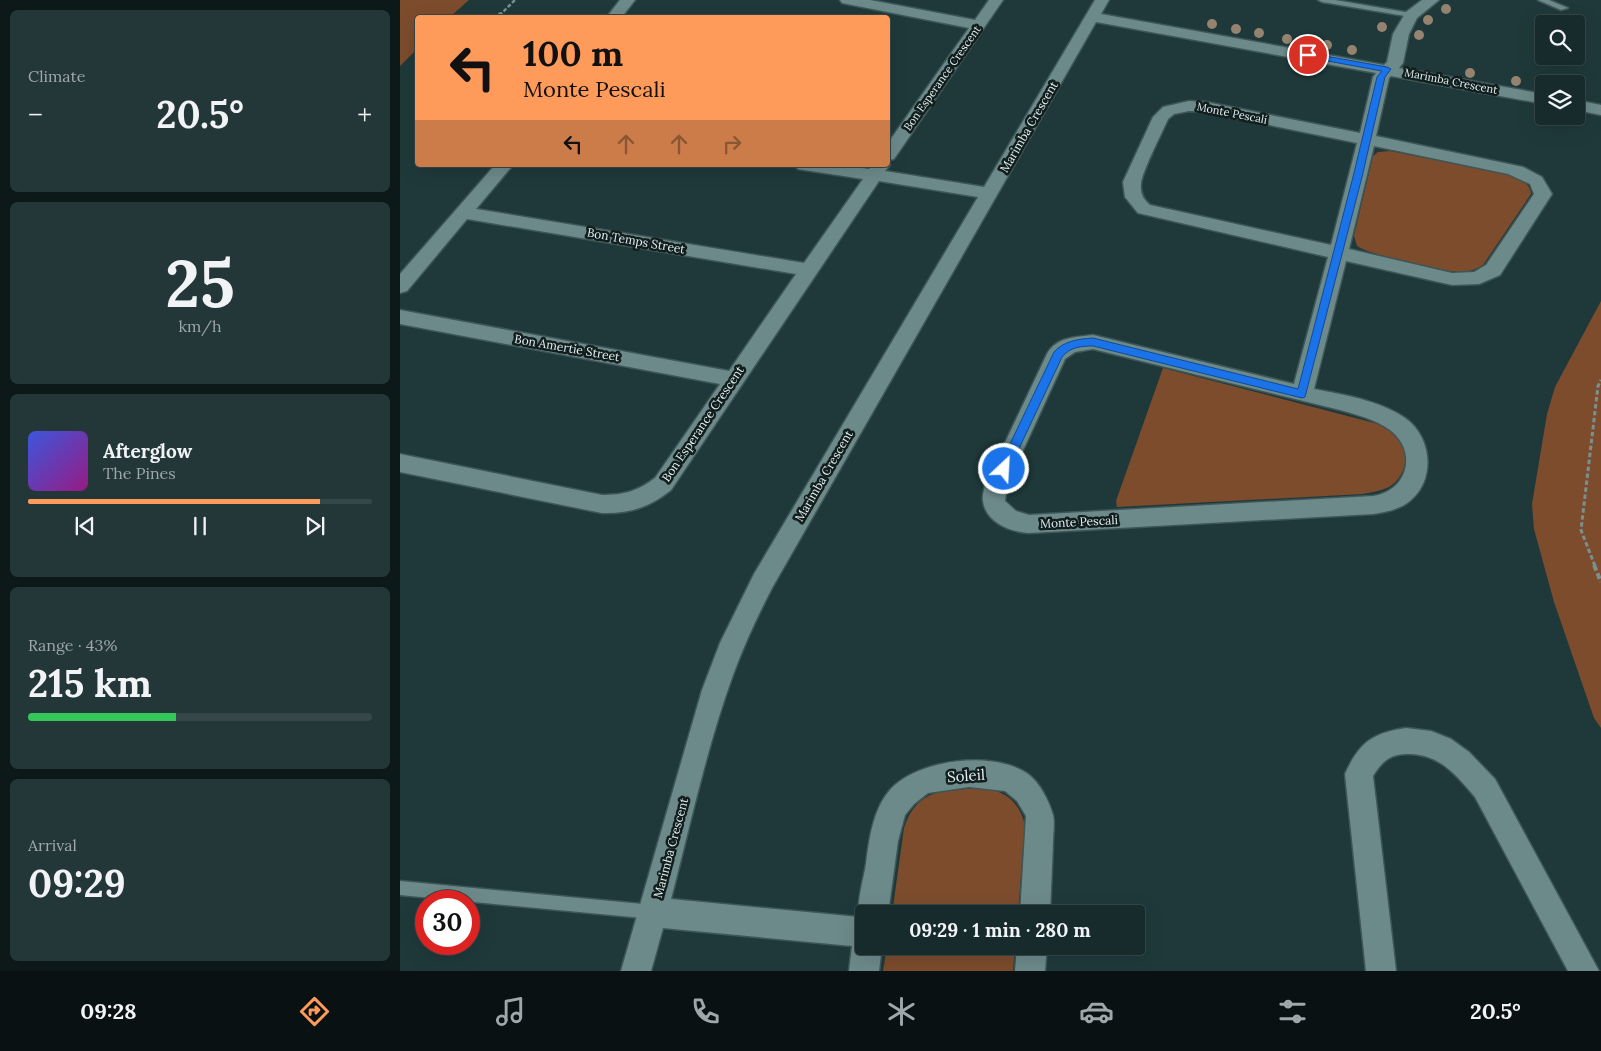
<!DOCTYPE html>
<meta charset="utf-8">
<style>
:root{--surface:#172b2c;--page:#243738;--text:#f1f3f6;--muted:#9ea7a9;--line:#364748;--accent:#ff9b5a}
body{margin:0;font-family:Lora,serif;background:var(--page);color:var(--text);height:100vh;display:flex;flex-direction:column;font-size:19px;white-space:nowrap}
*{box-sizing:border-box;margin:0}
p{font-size:16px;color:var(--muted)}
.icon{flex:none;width:28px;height:28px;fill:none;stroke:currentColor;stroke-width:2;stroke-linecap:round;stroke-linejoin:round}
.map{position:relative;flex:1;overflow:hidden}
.sheet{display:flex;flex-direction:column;gap:10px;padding:10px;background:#0d1818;width:400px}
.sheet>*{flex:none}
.top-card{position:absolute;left:15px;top:15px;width:475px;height:152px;border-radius:5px;box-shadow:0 5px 20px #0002,0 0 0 1px var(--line);background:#ff9b5a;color:#111;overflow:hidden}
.buttons{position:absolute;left:1135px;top:15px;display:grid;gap:10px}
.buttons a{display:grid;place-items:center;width:50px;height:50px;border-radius:5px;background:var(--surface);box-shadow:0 5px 20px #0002,0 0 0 1px var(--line);font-size:25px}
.speed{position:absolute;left:15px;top:890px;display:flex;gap:10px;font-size:25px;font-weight:700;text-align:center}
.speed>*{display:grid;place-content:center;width:65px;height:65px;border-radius:50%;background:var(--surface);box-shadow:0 5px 20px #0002,0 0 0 1px var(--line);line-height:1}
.speed .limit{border:8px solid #d22;background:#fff;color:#111}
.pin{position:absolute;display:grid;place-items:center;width:42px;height:42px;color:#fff;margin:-21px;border:2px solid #fff;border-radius:50%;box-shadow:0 1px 5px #0007}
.me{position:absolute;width:55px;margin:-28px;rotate:25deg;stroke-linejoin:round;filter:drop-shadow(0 0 4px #0008)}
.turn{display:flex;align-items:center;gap:18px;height:105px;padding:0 25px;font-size:22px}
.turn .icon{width:65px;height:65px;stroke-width:2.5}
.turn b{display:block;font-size:35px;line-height:42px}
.lanes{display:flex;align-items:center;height:48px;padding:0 25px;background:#0003;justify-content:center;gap:25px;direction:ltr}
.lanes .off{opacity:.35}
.big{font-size:38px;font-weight:800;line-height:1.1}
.sheet .widget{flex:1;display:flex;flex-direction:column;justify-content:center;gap:8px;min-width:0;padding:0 18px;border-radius:8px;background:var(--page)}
.sheet .dial{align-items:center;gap:0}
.dial b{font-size:65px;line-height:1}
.song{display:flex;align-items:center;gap:15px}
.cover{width:60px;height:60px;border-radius:8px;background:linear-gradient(135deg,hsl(230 70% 55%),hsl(310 70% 35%))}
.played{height:5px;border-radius:2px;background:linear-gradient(90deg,var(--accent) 85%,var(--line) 85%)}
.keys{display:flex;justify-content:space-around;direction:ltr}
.heat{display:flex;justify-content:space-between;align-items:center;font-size:28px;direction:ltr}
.charge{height:8px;border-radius:4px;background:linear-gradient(90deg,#34c759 43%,var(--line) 0)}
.trip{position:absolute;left:455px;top:905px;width:290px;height:50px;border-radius:5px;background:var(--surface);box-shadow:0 5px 20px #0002,0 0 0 1px var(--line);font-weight:800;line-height:50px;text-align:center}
.tabs{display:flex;height:80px;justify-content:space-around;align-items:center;background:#091112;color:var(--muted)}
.tabs .icon{width:35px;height:35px}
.tabs .current{color:var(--accent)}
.tabs b{font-size:22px;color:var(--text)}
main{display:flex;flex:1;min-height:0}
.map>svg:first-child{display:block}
.green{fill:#7c4c2d}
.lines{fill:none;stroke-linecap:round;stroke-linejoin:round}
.lane-casing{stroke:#3e5657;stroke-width:3}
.street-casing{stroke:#3e5657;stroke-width:3}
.path-far2{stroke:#7a8f90;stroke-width:2.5;stroke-dasharray:4 2;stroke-linecap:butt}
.path-far1{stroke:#7a8f90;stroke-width:3;stroke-dasharray:4.5 2.5;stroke-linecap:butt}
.path{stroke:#7a8f90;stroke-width:4;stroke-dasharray:6 3;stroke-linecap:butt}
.lane{fill:#6d8a8b;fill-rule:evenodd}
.street{fill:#6d8a8b;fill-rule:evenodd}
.tree{fill:#95826f}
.route{fill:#1a73e8;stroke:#114b97}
.labels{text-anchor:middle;stroke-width:5;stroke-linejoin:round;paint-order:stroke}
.far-street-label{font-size:11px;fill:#e0eff0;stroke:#121e1e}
.street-label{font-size:12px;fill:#e0eff0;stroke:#121e1e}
.near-street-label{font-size:15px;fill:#e0eff0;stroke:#121e1e}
</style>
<main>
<section class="sheet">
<div class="widget"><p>Climate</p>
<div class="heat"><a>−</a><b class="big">20.5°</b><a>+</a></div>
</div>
<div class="widget dial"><b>25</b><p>km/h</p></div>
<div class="widget">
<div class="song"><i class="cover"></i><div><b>Afterglow</b><p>The Pines</p></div></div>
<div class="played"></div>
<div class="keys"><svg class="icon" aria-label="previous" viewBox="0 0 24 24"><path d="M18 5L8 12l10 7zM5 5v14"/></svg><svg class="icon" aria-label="pause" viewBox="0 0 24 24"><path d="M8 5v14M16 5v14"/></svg><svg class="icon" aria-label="next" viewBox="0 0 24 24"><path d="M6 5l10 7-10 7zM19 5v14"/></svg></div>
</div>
<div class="widget"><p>Range · 43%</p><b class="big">215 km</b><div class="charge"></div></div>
<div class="widget"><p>Arrival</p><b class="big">09:29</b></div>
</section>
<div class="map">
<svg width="1201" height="971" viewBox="0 0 1201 971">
<rect width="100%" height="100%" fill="#1f393a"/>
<path class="green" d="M0,0H69L50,17L18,18L17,49L0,66Z
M990,151L1108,174C1118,178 1130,182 1131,194L1083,265C1076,269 1070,272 1061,272C1045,272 969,255 957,246L954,236L973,156L978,152Z
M1201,301V728L1194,718L1154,602L1134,529L1132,504L1147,414L1155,387Z
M763,368L982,425C989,429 996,433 1000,439C1011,454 1005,478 989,487C981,491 972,492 963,494L717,507L716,501Z
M583,788C606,791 619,802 625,825L618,914H492L504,828C518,786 546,791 583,788Z
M487,946H615L613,971H483Z"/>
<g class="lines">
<g class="lane-casing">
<path id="lane" d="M918,0H935L1011,13L1015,15L1011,17L922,2Z
M1138,0H1149L1168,8L1161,10Z
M0,881L253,905L258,907L260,912L258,917L253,919L0,895Z"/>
</g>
<g class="street-casing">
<path id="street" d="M220,0H235L221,18H206Z
M440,0H470L575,20L589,0H603L494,159L488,160V143L569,28L447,4L442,3Z
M695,0H709L701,14L984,65L987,62L993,34L1006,12L1022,0H1039L1017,18L1009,34L1003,63L999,68L1144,94V104L991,76L989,78L976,136L1123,167L1142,177L1152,194L1100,275L1079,284L1052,285L946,261L914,389C944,395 979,400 1005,418C1031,436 1036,477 1012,499C1002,509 986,512 973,514L629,533C611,532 586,523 583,501C582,496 584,490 585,485L647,354C656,337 676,337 693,335L894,384L928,257L738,213L725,197L723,182L753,117L763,107L789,101L806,102L960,133L973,77L976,73L696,22L372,588C357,617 344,645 333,675C307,746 290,826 271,899L459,917C456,905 464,877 466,864C469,840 473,809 490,790C517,759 594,750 628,774C640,783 649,801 653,815C655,823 653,834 653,842C652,866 651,890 650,914H620L626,816L617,801L605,791L569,787L528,793L514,804L505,815L498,841L488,914H464V946H482L479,971H449L452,946L263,928L251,971H221L302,690L320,643L354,574L578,197L479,181L271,490C250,507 229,514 202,513L0,472V454L202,495C224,495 238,491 255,478L320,384L0,324V310L329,371L396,274L67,219L7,291L0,293V274L95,165H113L76,209L404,263L463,179L404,170L398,169L395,165H441L469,169L472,165H488V162L490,165L485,171L584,187ZM789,111L806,112L957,143L931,245L750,205C743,199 740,193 741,184C742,171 762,133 768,119L774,114ZM974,146L1108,174L1130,184L1134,194L1086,265L1074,272L1052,273L949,249ZM693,349L940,410C957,415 975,419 990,430C1018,451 1008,491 973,496L629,515L616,511L605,501L607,485L665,359L675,352Z
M1176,100L1201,105V115L1176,110Z
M1006,728L1031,731L1051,739L1069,752L1095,779L1199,971H1168L1075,797C1056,775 1041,755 1010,754C991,753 982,761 973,776L996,971H966L945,774C959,743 972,733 1006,728Z
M617,946H647L645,971H615Z"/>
</g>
<path class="path-far2" d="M87,18L102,13L115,0"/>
<path class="path-far1" d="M1195,566L1181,530L1198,386L1201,380"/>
<path class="path" d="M1194,565L1201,582"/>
<use href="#lane" class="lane"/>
<use href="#street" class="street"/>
</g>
<g class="tree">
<circle cx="1046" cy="9" r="5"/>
<circle cx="1028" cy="20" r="5"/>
<circle cx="812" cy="24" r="5"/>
<circle cx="982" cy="27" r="5"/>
<circle cx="836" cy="29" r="5"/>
<circle cx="859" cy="33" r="5"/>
<circle cx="1019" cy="35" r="5"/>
<circle cx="887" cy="39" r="5"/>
<circle cx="907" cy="41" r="5"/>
<circle cx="927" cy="45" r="5"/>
<circle cx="952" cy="50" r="5"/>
<circle cx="1070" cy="73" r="5"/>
<circle cx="1116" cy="81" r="5"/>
</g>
<path class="route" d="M908,53L987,67L991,69L985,77L962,177L905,397L902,398L693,346C681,346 670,347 662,357L608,472H600L598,469L654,352C664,341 678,339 693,338L898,389L953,177L977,77L982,71L906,57L904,55Z"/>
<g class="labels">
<g class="far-street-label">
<text transform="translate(542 78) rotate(-55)" y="4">Bon Esperance Crescent</text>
<text transform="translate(1051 81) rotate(11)" y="4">Marimba Crescent</text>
<text transform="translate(832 113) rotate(11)" y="4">Monte Pescali</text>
</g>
<g class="street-label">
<text transform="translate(629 127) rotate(-60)" y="4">Marimba Crescent</text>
<text transform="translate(236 241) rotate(10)" y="4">Bon Temps Street</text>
<text transform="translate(167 348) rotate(10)" y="4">Bon Amertie Street</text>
<text transform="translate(303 424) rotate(-56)" y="4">Bon Esperance Crescent</text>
<text transform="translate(424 476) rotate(-60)" y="4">Marimba Crescent</text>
<text transform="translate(679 522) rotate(-3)" y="4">Monte Pescali</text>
<text transform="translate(271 848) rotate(-75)" y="4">Marimba Crescent</text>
</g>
<g class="near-street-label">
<text transform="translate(566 776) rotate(-4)" y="5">Soleil</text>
</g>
</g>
</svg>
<div class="buttons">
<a><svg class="icon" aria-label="search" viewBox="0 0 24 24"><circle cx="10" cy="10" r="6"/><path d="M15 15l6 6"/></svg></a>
<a><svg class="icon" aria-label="layers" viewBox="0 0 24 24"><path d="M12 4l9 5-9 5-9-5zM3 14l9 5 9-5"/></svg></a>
</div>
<div class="speed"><div class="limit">30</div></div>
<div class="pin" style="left:908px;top:55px;background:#d93025"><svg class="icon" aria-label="arrive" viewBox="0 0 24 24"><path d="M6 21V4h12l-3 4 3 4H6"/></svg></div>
<svg class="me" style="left:604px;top:469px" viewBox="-20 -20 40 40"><circle r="17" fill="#1a73e8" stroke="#fff" stroke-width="3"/><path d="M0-11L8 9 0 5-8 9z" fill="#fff"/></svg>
<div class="trip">09:29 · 1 min · 280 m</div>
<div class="top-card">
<div class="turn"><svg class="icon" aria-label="left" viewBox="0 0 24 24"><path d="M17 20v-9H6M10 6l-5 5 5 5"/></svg><div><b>100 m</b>Monte Pescali</div></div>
<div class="lanes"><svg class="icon" aria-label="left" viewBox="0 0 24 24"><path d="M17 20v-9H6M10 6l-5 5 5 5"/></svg><svg class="icon off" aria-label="ahead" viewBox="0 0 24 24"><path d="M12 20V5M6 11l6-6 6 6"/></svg><svg class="icon off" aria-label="ahead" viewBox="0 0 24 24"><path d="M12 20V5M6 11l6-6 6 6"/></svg><svg class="icon off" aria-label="right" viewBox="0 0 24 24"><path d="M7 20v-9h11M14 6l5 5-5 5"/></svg></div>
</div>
</div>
</main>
<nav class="tabs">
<b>09:28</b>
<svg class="icon current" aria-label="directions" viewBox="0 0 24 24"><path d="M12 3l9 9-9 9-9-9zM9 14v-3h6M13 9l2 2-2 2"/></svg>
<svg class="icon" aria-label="music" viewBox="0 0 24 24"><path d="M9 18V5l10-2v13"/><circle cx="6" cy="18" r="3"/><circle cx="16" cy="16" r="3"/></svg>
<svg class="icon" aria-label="phone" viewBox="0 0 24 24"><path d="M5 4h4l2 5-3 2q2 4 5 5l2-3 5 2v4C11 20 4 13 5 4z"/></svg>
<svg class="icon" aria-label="climate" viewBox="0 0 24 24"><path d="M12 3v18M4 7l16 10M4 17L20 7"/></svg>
<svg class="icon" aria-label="car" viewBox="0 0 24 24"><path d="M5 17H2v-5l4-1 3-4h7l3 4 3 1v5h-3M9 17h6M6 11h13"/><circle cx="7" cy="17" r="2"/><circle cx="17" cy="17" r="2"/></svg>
<svg class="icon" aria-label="filters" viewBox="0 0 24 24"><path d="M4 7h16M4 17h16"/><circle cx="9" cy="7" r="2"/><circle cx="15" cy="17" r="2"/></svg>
<b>20.5°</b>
</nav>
